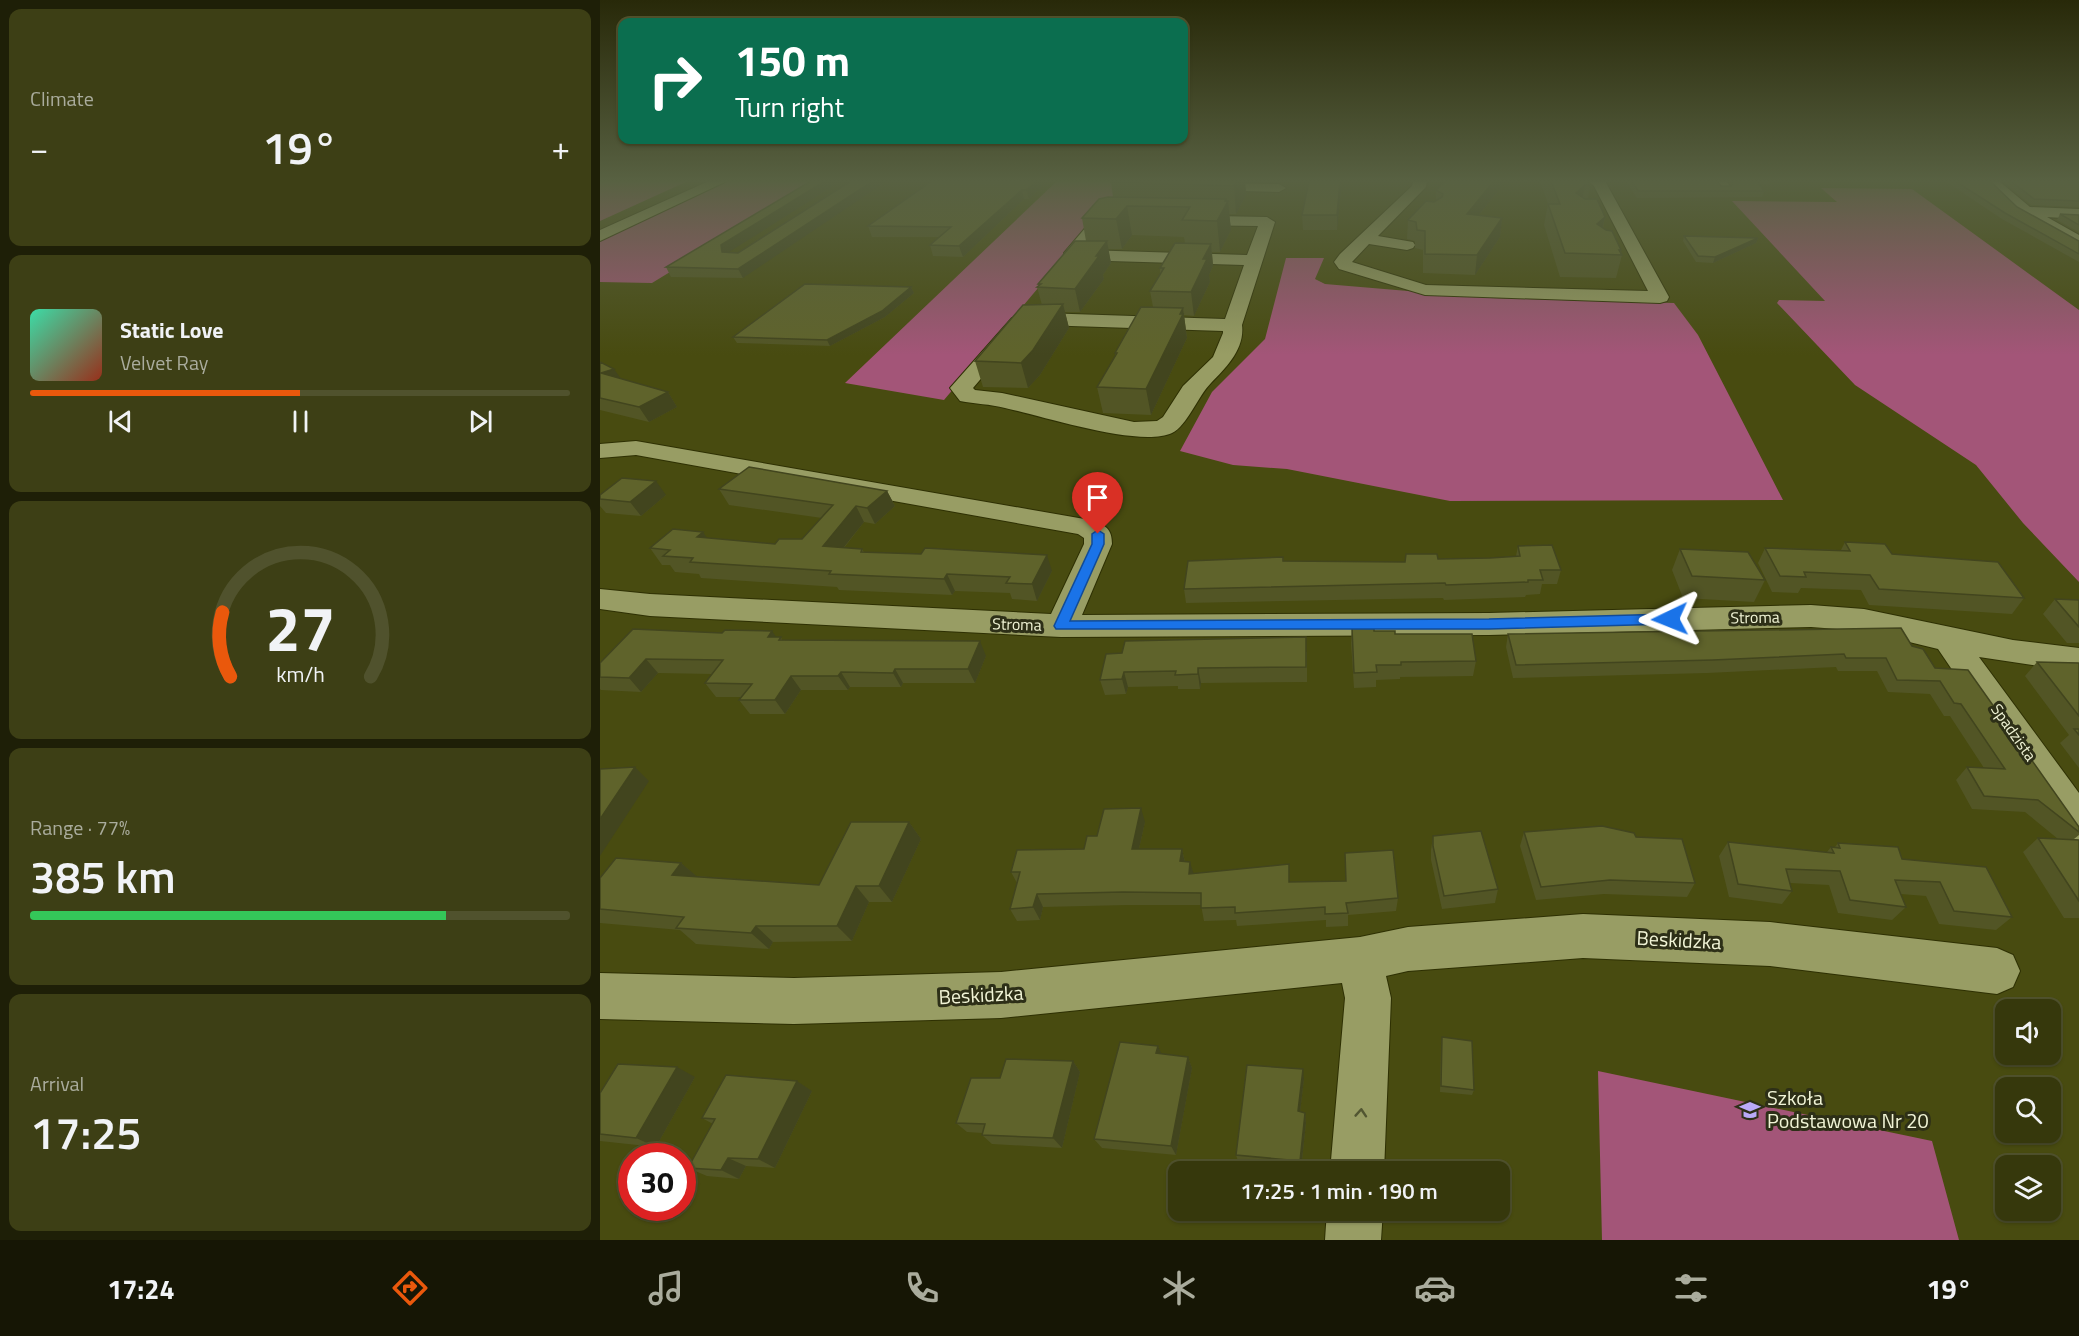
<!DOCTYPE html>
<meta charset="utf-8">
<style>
:root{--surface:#36380c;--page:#3d3f15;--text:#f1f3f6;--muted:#aaac9d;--line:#50522d;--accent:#ea580c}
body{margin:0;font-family:"Titillium Web",sans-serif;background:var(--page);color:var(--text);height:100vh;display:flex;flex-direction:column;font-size:22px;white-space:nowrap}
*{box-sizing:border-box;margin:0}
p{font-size:20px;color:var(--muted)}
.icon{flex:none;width:33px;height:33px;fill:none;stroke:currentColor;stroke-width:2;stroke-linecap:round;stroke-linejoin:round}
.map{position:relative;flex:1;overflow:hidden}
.drawer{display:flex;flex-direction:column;gap:9px;padding:9px;background:#1e1f07;width:600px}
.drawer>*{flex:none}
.hud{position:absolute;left:18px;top:18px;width:570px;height:126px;border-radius:12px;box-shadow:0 2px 4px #0004,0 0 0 2px var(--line);background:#0b6e4f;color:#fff;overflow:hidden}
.tools{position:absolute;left:1395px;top:999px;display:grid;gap:12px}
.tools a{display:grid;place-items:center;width:66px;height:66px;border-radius:12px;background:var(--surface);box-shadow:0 2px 4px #0004,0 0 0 2px var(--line);font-size:30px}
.speed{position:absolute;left:18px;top:1143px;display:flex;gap:12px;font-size:30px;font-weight:700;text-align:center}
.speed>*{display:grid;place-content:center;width:78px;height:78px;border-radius:50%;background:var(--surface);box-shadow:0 2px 4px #0004,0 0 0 2px var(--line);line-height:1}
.speed .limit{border:9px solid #d22;background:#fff;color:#111}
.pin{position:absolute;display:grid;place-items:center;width:51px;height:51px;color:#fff;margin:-62px -26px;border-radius:50% 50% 50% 0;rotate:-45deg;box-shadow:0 0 6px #0007}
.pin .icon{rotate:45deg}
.me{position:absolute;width:66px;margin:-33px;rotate:268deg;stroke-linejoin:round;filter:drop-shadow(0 0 4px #0008)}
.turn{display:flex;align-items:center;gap:21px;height:126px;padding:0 18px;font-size:27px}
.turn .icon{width:78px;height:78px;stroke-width:2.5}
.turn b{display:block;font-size:42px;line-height:51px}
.big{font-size:45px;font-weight:600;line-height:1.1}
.drawer .widget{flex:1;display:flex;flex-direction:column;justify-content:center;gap:9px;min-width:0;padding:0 21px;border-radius:12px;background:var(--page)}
.drawer .dial{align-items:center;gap:0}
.dial svg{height:156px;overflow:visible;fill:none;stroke:var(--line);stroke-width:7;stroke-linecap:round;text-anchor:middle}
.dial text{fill:var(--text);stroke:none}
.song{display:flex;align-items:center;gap:18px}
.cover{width:72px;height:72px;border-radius:9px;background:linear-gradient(135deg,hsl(160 70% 55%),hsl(10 70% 35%))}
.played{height:6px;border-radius:3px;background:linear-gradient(90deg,var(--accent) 50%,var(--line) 50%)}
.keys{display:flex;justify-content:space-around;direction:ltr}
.heat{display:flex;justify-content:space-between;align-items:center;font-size:33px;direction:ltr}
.charge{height:9px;border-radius:4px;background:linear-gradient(90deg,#34c759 77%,var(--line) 0)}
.trip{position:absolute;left:568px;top:1161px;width:342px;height:60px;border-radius:12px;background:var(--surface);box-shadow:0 2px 4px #0004,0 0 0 2px var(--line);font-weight:600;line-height:60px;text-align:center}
.tabs{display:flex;height:96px;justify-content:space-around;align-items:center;background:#161605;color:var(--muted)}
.tabs .icon{width:42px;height:42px}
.tabs .on{color:var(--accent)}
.tabs b{font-size:27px;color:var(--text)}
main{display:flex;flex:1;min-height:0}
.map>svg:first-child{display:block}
.green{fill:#a35578}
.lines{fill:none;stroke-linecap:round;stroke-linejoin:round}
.minor-casing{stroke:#2e3003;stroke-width:2}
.minor{fill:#989d64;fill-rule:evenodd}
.wall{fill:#525525}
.shaded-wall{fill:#42451e}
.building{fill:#5f632b;stroke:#42451e;stroke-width:1.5}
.oneway{stroke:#525632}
.route{fill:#1a73e8;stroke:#114b97;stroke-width:1.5}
.labels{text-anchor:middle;stroke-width:6;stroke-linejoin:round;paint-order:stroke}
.street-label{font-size:16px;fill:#f1f4d6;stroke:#2d2f17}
.near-street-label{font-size:20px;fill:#f1f4d6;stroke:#2d2f17}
.near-poi-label{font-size:20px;fill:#f1f4d6;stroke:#2d2f17;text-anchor:start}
</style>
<main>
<section class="drawer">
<div class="widget"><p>Climate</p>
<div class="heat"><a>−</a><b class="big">19°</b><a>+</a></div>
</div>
<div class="widget">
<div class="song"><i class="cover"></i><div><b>Static Love</b><p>Velvet Ray</p></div></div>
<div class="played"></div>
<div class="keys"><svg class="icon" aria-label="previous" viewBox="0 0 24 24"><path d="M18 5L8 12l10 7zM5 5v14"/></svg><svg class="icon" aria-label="pause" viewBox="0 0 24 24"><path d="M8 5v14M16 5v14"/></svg><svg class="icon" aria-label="next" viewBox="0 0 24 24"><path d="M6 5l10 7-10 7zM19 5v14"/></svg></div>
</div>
<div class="widget dial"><svg viewBox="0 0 100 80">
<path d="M14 69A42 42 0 1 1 86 69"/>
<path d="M14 69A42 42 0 0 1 10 36" stroke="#ea580c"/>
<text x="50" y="56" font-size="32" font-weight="700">27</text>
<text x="50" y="72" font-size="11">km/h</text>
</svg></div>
<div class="widget"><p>Range · 77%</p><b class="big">385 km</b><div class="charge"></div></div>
<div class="widget"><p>Arrival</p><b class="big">17:25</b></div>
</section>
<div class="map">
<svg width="1479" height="1240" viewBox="0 0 1479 1240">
<rect width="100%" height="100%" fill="#484b10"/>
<path class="green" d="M0,181H88L0,221Z
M126,181H219L52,283L0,282V239Z
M457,181H528L344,400L245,383Z
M1221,188L1312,189L1479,310V582L1423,523L1376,465L1255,385L1177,303L1179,300L1225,301L1132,201L1237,202Z
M686,258H724L715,279L725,284L891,298L1074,303L1098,335L1183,500L850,501L687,469L633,465L580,451L612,392L665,339Z
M998,1071L1332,1141L1359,1240H1002Z"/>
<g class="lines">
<g class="minor-casing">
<path id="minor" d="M109,181H127L0,241V230Z
M813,181H827L826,187L778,236L813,242L815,245L813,248L807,250L769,244L752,262L826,285L1048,291L994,186L988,181H1005L1069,297L1067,301L1060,303L825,295L739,269L734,262L740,254L812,186Z
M1112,181H1126L1131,187L1129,190H1119Z
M1384,181H1399L1430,207L1479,209V219L1447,217L1479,235V247L1415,210Z
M602,183L679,184L686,188L679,192L597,190L595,187L597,184Z
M513,214L667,217L675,222L642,325C645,349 626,368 611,383C598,396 587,426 572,433C539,448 442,416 405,408C390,404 375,404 360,401L350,388L412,318L441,313L625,319L644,265L476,260L466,257L464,253L492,220ZM513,224L658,226L647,255L483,250L502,226ZM441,325L623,331V333L613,357L583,386L563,417L557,421L534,422L402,393L375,390L373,388L425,327Z
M36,441L496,521C507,527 512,530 512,544L482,615L889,613L1211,605L1264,609L1413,640L1479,648V672L1379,657L1479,793V841L1465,836L1338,649L1264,631L1211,627L889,635L461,637L50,616L0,609V589L50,594L451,614L484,544V538L478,534L36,455L0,458V444Z
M983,914L1170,922L1397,948L1413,955L1420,971L1413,987L1397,994L1170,966L983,958L808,971L786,976L791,998L784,1172H730L745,998L742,983L401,1018L194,1024L0,1019V973L194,978L401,972L760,937L808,927Z
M727,1210H783L781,1240H725Z"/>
</g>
<use href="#minor" class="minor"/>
</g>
<path class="wall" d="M241,181L128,252L138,253L143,278L71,277L66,267L114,239Z
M448,181L429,199H424L363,257L333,256L330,245L339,237H272L268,226Z
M645,181L646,195L636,214H629L631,230L620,252H612L613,266L609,275L610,282L594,316L584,315L587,338L551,415L503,413L497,387L515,356V353L553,307L550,291L560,274V268L585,244L584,237L532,235L522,249H508L511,263L503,275L504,279L480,312H465L469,328L440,375L428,388L383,387L375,361L442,305L437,287L439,286L438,284L486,241L482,218L513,197L511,182Z
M709,181H742L737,230H703L702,215Z
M845,181H906L879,215L902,218L900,237L875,275L823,273V250L815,248V241L807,239L808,220L836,201V190Z
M940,181H988L990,185L988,199L1005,217L1003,228L1021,250V252L1022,255L1016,278L960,277L944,225L948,204Z
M1026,181H1117L1121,186H1131L1128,181H1171L1170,185L1159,184L1164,191L1162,197L1037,198Z
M1345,181H1390L1417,207L1479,241V262L1402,219Z
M1403,181H1479V207L1431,205Z
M1460,214L1479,215V232L1457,220Z
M1084,236L1158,238L1156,243L1113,263L1096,262L1083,241Z
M311,287L314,293L285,317L230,346L137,343L133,337Z
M0,362L21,379L68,392L77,407L49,422L0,410Z
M119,489L287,491L295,506L275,524L264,522L244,548L262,549L264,552L452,571L437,601L412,599L410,593L355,591L352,595L239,590L237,587L101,578L99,574L75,572L70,565H62L50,548L108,538L175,544L202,539L222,518L129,505Z
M0,495H66L41,516L6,513L0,506Z
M1245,542L1424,598L1412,614L1269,605L1261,590L1201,588L1198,593L1172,592L1158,563L1165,548L1241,550Z
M918,546L961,570L957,584H942L940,594L926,595L925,597L844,600L843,598L586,603L584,589L683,557L684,561L805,562L838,559L890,558L916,556Z
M1080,549L1165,580L1154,602L1083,598L1072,570Z
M1455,599L1479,600V643H1467L1443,614Z
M752,628L795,634L876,661L873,676L800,677V679L776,680V687L754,688L751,643Z
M908,634L1312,646L1335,668L1479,827V835L1474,839L1479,840V918H1464L1423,852L1438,838L1458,839L1425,812L1372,809L1356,780L1367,767L1384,768L1350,716H1344L1330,694L1288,692L1277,671H1238L1236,667L1107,673L913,678L906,647Z
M177,637H181L182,640L386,656L375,683H303L301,687H250L248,690H201L185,714H150L139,700L141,697H116L105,683L112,674L58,673L41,692L1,690L0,689V663Z
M707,652V682L601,683L600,689H578V686L528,687L526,694L505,695L500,680L506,654Z
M1437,662L1479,663V768L1460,743L1469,735L1425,676Z
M309,822L321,839L292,902H269L252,941L173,942L169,949L96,944L80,930L0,923V878L81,863L96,876L219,885Z
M545,822L539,849H582L585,862L593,873L690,882L746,881L745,853L798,898L796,911L748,915V926L726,927V920L637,926L636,920L604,921L601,905H527L443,907L440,920L417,921L410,909L417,883L411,872L484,849L497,836Z
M924,832L1036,837L1095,883L1087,897L1004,894L936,900L920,846Z
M833,836L898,889L895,903L842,909L831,860V850Z
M1128,842L1227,852L1231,847H1235L1238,843L1302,859L1412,917L1396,930L1339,924L1326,896L1301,894L1306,907L1292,920L1238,913L1229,885L1190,883L1192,891L1182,904L1129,897L1119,856Z
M842,1037L874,1090L872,1095L840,1092L841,1043Z
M558,1046L561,1054L588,1057L592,1068L576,1155L502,1148L494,1139Z
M473,1061L480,1072L462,1148L392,1144L382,1135V1133L367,1132L356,1123L400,1078Z
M95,1077L56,1147L0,1141V1093Z
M704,1079L700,1112L705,1113L706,1123L701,1170L639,1164L636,1155Z
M212,1091L175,1168L146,1166L139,1179L107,1176L88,1168L113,1124L102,1118Z"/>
<path class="shaded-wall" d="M225,181H241L126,254L122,252L121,245Z
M273,181H287L143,278L138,269Z
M436,181H448L429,199L426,190Z
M636,181H645L646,195L636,214L634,186Z
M740,181H742L737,230V215Z
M894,181H906L865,232L867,214Z
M985,185L981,206L976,193Z
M422,190L424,199L363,257L359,246Z
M626,199L627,204L628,201L631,230L620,252L617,221Z
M527,206L532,235L522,249L516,219Z
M1005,217L1000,239L997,224Z
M902,218L900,237L875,275L877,255Z
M1158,238L1156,243L1113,263L1115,257Z
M507,241L511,263L503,275L504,279L480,312L475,289L496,256Z
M611,244L613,266L609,275L610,282L594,316L591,292L603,259Z
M311,287L314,293L285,317L230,346L227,340Z
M463,304L469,328L440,375L428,388L421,363Z
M583,308L587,338L551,415L546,389Z
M14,369L24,383L1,373Z
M68,392L77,407L49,422L39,407Z
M56,481L66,495L41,516L30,502Z
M287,491L295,506L275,524L267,508Z
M256,506L264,522L232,562L223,546Z
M103,532L114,548L97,537Z
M447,555L452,571L437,601L432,584Z
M347,574L355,591L352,595L344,579Z
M172,631L182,645L168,637Z
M380,641L386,656L375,683L368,669Z
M46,659L58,673L41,692L29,678Z
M598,668L601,683L600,689L598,674Z
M295,669L303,683L301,687L293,673Z
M241,672L250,687L248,690L238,676Z
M524,672L528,687L526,694L522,679Z
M191,676L201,690L185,714L175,700Z
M35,767L49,781L0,856V819Z
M541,808L545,822L536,862L532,849Z
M309,822L321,839L292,902L279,886Z
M582,849L585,863L580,861Z
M590,862L594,875L589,874Z
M81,863L100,879L72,875Z
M256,886L269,902L252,941L237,926Z
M437,894L443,907L440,920L433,907Z
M156,926L173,942L169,949L151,933Z
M558,1046L563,1057L556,1053Z
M588,1057L592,1068L576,1155L571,1146Z
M473,1061L480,1072L462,1148L453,1138Z
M77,1067L95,1077L56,1147L36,1138Z
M703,1069L704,1079L699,1121L698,1111Z
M197,1081L212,1091L175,1168L158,1159Z
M705,1113L706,1123L701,1170L700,1161Z
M128,1158L146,1166L139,1179L121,1170Z"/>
<path class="building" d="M211,181H225L121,245L122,252L138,253L251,181H273L138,269L66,267Z
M332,181H436L426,190H422L359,246L330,245L351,227L268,226Z
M512,181H636L634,186L511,182Z
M709,181H740L737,215H702Z
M845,181H894L867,214L902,218L877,255L825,254V231L817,230L816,222L808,220L826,201L834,202L842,197L843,194L836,190Z
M951,181H988L990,185H985L976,193L985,199H997L1005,217L997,224L1006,230L1012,231L1021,250H1019L1022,255L965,253L948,204H960Z
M1032,181H1117L1121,186H1131L1134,181H1157L1164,191H1038Z
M1355,181H1390L1417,207L1479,241V254L1405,213Z
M1411,181H1479V201L1434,199Z
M508,197L626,199L625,201H628L617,221L582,220L590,207L527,206L516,219L482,218L499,199Z
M1460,214L1479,215V225Z
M1084,236L1158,238L1115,257L1098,256Z
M475,241H507L496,256H499L475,289L437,287L441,284H438Z
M575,243L611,244L603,259H607L591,292L550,291L564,268H560Z
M205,284L311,287L282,311L227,340L133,337Z
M463,304L433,350L421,363L375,361L423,305Z
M541,307L583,308L580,314H583L546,389L497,387L517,353H515Z
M0,362L14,369L1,373L68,392L39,407L0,398Z
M149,467L287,491L267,508L256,506L223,546L262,549L261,552L321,554L325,548L447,555L432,584L406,583L410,577L347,574L344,579L229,574L231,571L90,562L93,558L63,556L70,550L50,548L73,529L103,532L97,537L175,544L179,539H202L233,505L119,489Z
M22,478L56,481L30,502L0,499V495Z
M1245,542L1285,544L1292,554L1398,562L1424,598L1279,589L1270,575L1204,572L1206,577L1180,576L1165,548L1250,551Z
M952,545L961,570H940L943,580H928V582L846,585L845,583L584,589L588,561L683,557V561L805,562L806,554H837L838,559L890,558L920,556L918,546Z
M1080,549L1148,552L1165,580L1092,576Z
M1455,599L1479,600V627Z
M752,628H774V631H795V634H872L876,661L801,662V665H776L777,672L754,673Z
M1301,628L1312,646L1323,649L1335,668L1368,670L1479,827V832L1438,800L1384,796L1367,767L1405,769L1361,704L1354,703L1340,681L1297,680L1286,658H1246L1244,654L1113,660L916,665L908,634Z
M33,629L122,633L125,630L172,631L168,637H181L179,640L380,641L368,669H295L293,673L241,672L238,676H191L175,700H139L152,684L105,683L123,660L46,659L29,678L0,677V663Z
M706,637V667L598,668V674L575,675L576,671L524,672L522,679L500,680L506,654L522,653L525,641Z
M1437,662L1479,663V716Z
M1474,729H1479V735Z
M35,767L0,819V769Z
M541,808L532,849H582L580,861L590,862L589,874L689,864V882L746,881L745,853L793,850L798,898L746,903L748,913L725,914V907L635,913V907L601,908V893L523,892L437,894L433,907L410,909L420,872H411L417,850L484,849L487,836H497L504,809Z
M251,822H309L279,886H256L237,926H156L151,933L76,928L84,917L0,909V878L16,858L81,863L72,875L219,885Z
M1002,826L1034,833L1036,837L1082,839L1095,883L1010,880L941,887L924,832Z
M881,831L898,889L844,896L833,846V836Z
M1438,838L1479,840V901Z
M1128,842L1234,853L1231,847L1240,848L1238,843L1298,847L1302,859L1386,867L1412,917L1354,911L1340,882L1295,880L1306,907L1250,900L1240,871L1186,869L1192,891L1138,884Z
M842,1037L872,1041L874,1090L841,1086Z
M520,1042L558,1046L556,1053L588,1057L571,1146L494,1139Z
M406,1059L473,1061L453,1138L382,1135L385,1124L356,1123L371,1078H400Z
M18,1064L77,1067L36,1138L0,1134V1093Z
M647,1065L703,1069L698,1111L705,1113L700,1161L636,1155Z
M126,1075L197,1081L158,1159L128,1158L121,1170L88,1168L115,1119L102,1118Z"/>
<defs><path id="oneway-chevron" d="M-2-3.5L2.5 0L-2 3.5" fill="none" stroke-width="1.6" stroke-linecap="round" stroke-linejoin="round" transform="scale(1.5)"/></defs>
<use class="oneway" href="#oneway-chevron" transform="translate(761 1113) rotate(-86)"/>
<linearGradient id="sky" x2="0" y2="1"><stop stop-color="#282909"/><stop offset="0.51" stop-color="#586142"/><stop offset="1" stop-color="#586142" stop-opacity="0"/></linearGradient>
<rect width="1479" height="355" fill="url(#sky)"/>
<path class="route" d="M498,530L504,534V544L470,621L889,619L1070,614L1076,619L1070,624L889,629H456L454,626L492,544V534Z"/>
<defs>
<g id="school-bare" transform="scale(1.62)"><path d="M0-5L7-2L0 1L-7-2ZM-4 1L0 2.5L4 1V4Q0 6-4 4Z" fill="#baaaf7" stroke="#2d2f17" stroke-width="2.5" paint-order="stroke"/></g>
</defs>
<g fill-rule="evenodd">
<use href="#school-bare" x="1150" y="1110"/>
</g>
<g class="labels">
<g class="street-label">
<text transform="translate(1155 617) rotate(-1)" y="6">Stroma</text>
<text transform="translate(417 624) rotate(2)" y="6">Stroma</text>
<text transform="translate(1414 732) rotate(55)" y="6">Spadzista</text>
</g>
<g class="near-street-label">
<text transform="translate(1079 940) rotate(3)" y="7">Beskidzka</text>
<text transform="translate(381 995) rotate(-3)" y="7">Beskidzka</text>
</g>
<g class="near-poi-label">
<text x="1167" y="1105">Szkoła<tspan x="1167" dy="23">Podstawowa Nr 20</tspan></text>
</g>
</g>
</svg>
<div class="tools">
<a><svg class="icon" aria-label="sound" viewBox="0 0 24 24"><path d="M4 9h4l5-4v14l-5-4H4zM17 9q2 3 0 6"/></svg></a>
<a><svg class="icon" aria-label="search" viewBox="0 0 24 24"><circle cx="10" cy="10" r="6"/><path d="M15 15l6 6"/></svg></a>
<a><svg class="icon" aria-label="layers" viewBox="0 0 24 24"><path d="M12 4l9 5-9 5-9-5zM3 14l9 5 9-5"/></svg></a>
</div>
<div class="speed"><div class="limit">30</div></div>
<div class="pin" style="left:498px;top:534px;background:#d93025"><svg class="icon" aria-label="arrive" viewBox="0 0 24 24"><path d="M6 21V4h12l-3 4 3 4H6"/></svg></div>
<svg class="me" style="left:1070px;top:619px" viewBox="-20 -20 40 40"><path d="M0-17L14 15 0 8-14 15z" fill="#1a73e8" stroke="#fff" stroke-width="4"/></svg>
<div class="trip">17:25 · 1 min · 190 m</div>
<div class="hud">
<div class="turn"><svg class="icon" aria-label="right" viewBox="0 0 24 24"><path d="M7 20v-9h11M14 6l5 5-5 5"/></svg><div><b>150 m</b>Turn right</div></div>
</div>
</div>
</main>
<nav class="tabs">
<b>17:24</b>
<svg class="icon on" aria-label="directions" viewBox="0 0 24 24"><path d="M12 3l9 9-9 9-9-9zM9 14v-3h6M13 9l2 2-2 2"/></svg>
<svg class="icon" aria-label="music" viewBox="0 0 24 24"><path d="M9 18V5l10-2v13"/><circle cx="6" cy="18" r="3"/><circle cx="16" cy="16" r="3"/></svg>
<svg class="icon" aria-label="phone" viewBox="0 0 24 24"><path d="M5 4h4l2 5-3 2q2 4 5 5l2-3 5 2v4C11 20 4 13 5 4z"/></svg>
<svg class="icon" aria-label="climate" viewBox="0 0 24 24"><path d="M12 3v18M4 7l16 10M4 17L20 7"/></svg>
<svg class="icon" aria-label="car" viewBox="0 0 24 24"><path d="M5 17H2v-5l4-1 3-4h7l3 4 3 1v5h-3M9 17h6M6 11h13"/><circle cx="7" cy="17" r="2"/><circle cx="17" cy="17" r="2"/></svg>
<svg class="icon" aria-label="filters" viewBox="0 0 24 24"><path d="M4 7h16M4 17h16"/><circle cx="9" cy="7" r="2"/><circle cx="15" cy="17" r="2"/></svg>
<b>19°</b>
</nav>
